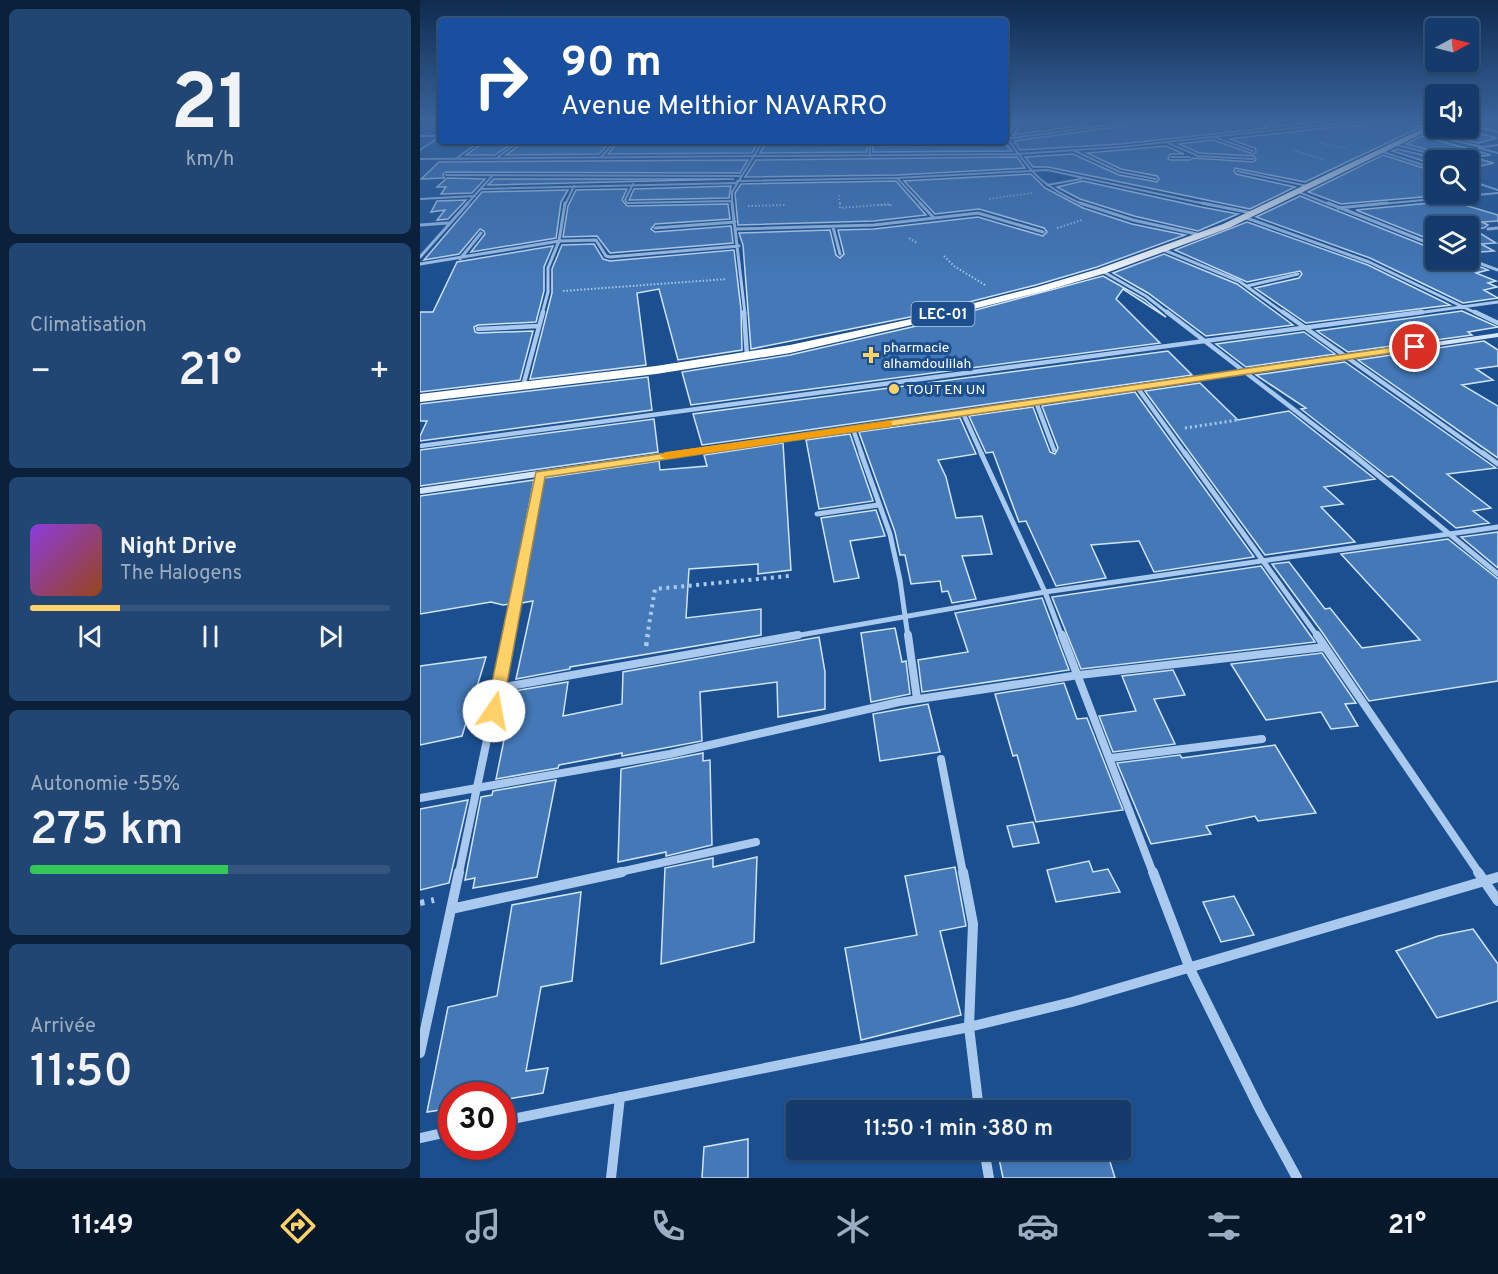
<!DOCTYPE html>
<html lang="fr">
<meta charset="utf-8">
<style>
:root{--surface:#143b6b;--page:#214673;--text:#f1f3f6;--muted:#9dadc1;--line:#33557e;--accent:#ffd166}
body{margin:0;font-family:Overpass,sans-serif;background:var(--page);color:var(--text);height:100vh;display:flex;flex-direction:column;font-size:22px;white-space:nowrap}
*{box-sizing:border-box;margin:0}
p{font-size:20px;color:var(--muted)}
.icon{flex:none;width:33px;height:33px;fill:none;stroke:currentColor;stroke-width:2;stroke-linecap:round;stroke-linejoin:round}
.map{position:relative;flex:1;overflow:hidden}
.drawer{display:flex;flex-direction:column;gap:9px;padding:9px;background:#0b203b;width:420px}
.drawer>*{flex:none}
.banner{position:absolute;left:18px;top:18px;width:570px;height:126px;border-radius:6px;box-shadow:0 2px 4px #0004,0 0 0 2px var(--line);background:#1a4fa0;color:#fff;overflow:hidden}
.needle{width:39px;rotate:83deg}
.fabs{position:absolute;left:1005px;top:18px;display:grid;gap:12px}
.fabs a{display:grid;place-items:center;width:54px;height:54px;border-radius:6px;background:var(--surface);box-shadow:0 2px 4px #0004,0 0 0 2px var(--line);font-size:30px}
.speed{position:absolute;left:18px;top:1082px;display:flex;gap:12px;font-size:30px;font-weight:700;text-align:center}
.speed>*{display:grid;place-content:center;width:78px;height:78px;border-radius:50%;background:var(--surface);box-shadow:0 2px 4px #0004,0 0 0 2px var(--line);line-height:1}
.speed .limit{border:9px solid #d22;background:#fff;color:#111}
.pin{position:absolute;display:grid;place-items:center;width:51px;height:51px;color:#fff;margin:-26px;border:3px solid #fff;border-radius:50%;box-shadow:0 2px 6px #0007}
.me{position:absolute;width:66px;margin:-33px;rotate:12deg;stroke-linejoin:round;filter:drop-shadow(0 0 4px #0008)}
.turn{display:flex;align-items:center;gap:21px;height:126px;padding:0 24px;font-size:27px}
.turn .icon{width:78px;height:78px;stroke-width:2.5}
.turn b{display:block;font-size:42px;line-height:51px}
.big{font-size:45px;font-weight:600;line-height:1.1}
.drawer .widget{flex:1;display:flex;flex-direction:column;justify-content:center;gap:9px;min-width:0;padding:0 21px;border-radius:9px;background:var(--page)}
.drawer .dial{align-items:center;gap:0}
.dial b{font-size:78px;line-height:1}
.song{display:flex;align-items:center;gap:18px}
.cover{width:72px;height:72px;border-radius:9px;background:linear-gradient(135deg,hsl(270 70% 55%),hsl(20 70% 35%))}
.played{height:6px;border-radius:3px;background:linear-gradient(90deg,var(--accent) 25%,var(--line) 25%)}
.keys{display:flex;justify-content:space-around;direction:ltr}
.heat{display:flex;justify-content:space-between;align-items:center;font-size:33px;direction:ltr}
.charge{height:9px;border-radius:4px;background:linear-gradient(90deg,#34c759 55%,var(--line) 0)}
.trip{position:absolute;left:366px;top:1100px;width:345px;height:60px;border-radius:6px;background:var(--surface);box-shadow:0 2px 4px #0004,0 0 0 2px var(--line);font-weight:600;line-height:60px;text-align:center}
.dock{display:flex;height:96px;justify-content:space-around;align-items:center;background:#08182b;color:var(--muted)}
.dock .icon{width:42px;height:42px}
.dock .selected{color:var(--accent)}
.dock b{font-size:27px;color:var(--text)}
main{display:flex;flex:1;min-height:0}
.map>svg:first-child{display:block}
.building{fill:#4478b7;stroke:#cfe3fa;stroke-width:1.5}
.lines{fill:none;stroke-linecap:round;stroke-linejoin:round}
.path-far5{stroke:#a9c9ee;stroke-width:1.5;stroke-dasharray:1.5 2;stroke-linecap:butt}
.path-far4{stroke:#a9c9ee;stroke-width:2;stroke-dasharray:1.5 2;stroke-linecap:butt}
.path-far3{stroke:#a9c9ee;stroke-width:3;stroke-dasharray:2 3;stroke-linecap:butt}
.path-far2{stroke:#a9c9ee;stroke-width:4;stroke-dasharray:3 4.5;stroke-linecap:butt}
.path-far1{stroke:#a9c9ee;stroke-width:4.5;stroke-dasharray:4 5;stroke-linecap:butt}
.path{stroke:#a9c9ee;stroke-width:6;stroke-dasharray:4.5 7;stroke-linecap:butt}
.street-far5{stroke:#a9c9ee;stroke-width:2}
.street-far4{stroke:#a9c9ee;stroke-width:3}
.street-far3{stroke:#a9c9ee;stroke-width:4.5}
.street-far2{stroke:#a9c9ee;stroke-width:5}
.street-far1{stroke:#a9c9ee;stroke-width:8}
.street{stroke:#a9c9ee;stroke-width:10}
.secondary{fill:#d6e6fa;fill-rule:evenodd}
.highway{fill:#fff;fill-rule:evenodd}
.route{fill:#ffd166;stroke:#a68842;stroke-width:1.5}
.slow{fill:#f59e0b}
.poi-dot{fill:#ffd166;stroke:#1b4f8f;stroke-width:2}
.labels{text-anchor:middle;stroke-width:6;stroke-linejoin:round;paint-order:stroke}
.far-poi-label{font-size:14px;fill:#fff;stroke:#1b4f8f;text-anchor:start}
.shield{fill:#1b4f8f;stroke:#bbcadd;stroke-width:1.5}
.shield-label{font-size:15px;font-weight:bold;fill:#fff}
</style>
<main>
<section class="drawer">
<div class="widget dial"><b>21</b><p>km/h</p></div>
<div class="widget"><p>Climatisation</p>
<div class="heat"><a>−</a><b class="big">21°</b><a>+</a></div>
</div>
<div class="widget">
<div class="song"><i class="cover"></i><div><b>Night Drive</b><p>The Halogens</p></div></div>
<div class="played"></div>
<div class="keys"><svg class="icon" aria-label="previous" viewBox="0 0 24 24"><path d="M18 5L8 12l10 7zM5 5v14"/></svg><svg class="icon" aria-label="pause" viewBox="0 0 24 24"><path d="M8 5v14M16 5v14"/></svg><svg class="icon" aria-label="next" viewBox="0 0 24 24"><path d="M6 5l10 7-10 7zM19 5v14"/></svg></div>
</div>
<div class="widget"><p>Autonomie · 55%</p><b class="big">275 km</b><div class="charge"></div></div>
<div class="widget"><p>Arrivée</p><b class="big">11:50</b></div>
</section>
<div class="map">
<svg width="1078" height="1178" viewBox="0 0 1078 1178">
<rect width="100%" height="100%" fill="#1b4f8f"/>
<path class="building" d="M605,120H664L659,126L593,135Z
M728,120H835L848,128L701,144L600,150L594,141L725,123Z
M847,120H922L860,126Z
M974,124L1003,126L885,182L815,168L814,171L816,174L875,187L830,209L628,167H613L605,157L653,154L699,175L737,182L739,179L737,176L701,169L667,153L746,146L764,154H750L748,158L750,160H770L773,158L833,162L836,160L834,156L779,153L759,144L793,140L833,154L836,152L835,148L809,139L913,127Z
M1018,128H1037L1077,138L1058,143L1012,132Z
M1002,136L1071,155L1052,157L1074,163L1056,167L1054,162L1039,160L1037,157L986,144Z
M71,141H191L179,154L86,155L97,147L94,142L75,155H46L63,143Z
M199,141H223L219,145L338,142L332,153L188,154Z
M395,141H447V152L340,153L346,142Z
M453,141L496,143L583,141L592,151L453,152Z
M977,149L1024,160H1016V165L972,151Z
M963,155L1016,172V194H1037L921,204L888,192Z
M597,157L605,168L477,175L325,177L336,160Z
M328,160L320,173L26,172L23,174L24,178L1,179L19,162Z
M611,174L625,188L663,208L712,224L765,235L677,267L616,285L490,317L331,349L323,245L319,233L410,230L416,255L420,258L424,254L418,230L454,229L558,217L623,236L627,232L624,228L559,209L515,214L484,181Z
M27,178L65,179L52,193L21,194L26,187H17Z
M74,179H314L68,185Z
M476,181L506,215L454,221L318,225L315,193L321,184Z
M663,181L781,207L818,214L778,231L714,216L660,199L637,187Z
M311,186L309,198L209,200L214,189Z
M207,189L202,200L207,206L308,204L310,219L235,224L231,229L235,232L311,226L313,243L190,253L177,236L143,237L148,206L156,190Z
M148,190L141,202L136,238L51,252L65,234L64,231L60,229L39,254L4,260L62,192Z
M880,196L1016,250V260H1044L1068,270L1056,273L1076,281L1068,283L1077,287L1064,290L1078,298L1043,303L950,258L836,217Z
M46,200L28,219L17,220L25,210L11,212L17,201Z
M1031,201L1078,215V221L1062,222L1068,225L1064,228L1053,229L1076,243L1061,244L1074,251L1048,253V226H1016V242L936,210Z
M827,222L948,265L1030,305L886,323L835,288L879,278L882,274L880,271L827,282L755,250Z
M174,244L183,259L190,261L314,250L321,309L322,350L258,360L239,289L217,293L226,365L110,379L132,293V269L142,245Z
M133,246L124,267V291L116,322L58,325L54,327L55,332L58,333L113,331L100,380L0,392V312H13L37,262Z
M744,254L817,284L873,325L786,336L728,293L693,273Z
M683,276L724,299L746,317L703,289L696,299L740,343L271,405L262,372L370,355L492,327Z
M1042,311L1078,327L1048,332L1052,335L928,352L897,331Z
M884,332L915,354L826,367L796,344Z
M1064,341L1078,350V366L1056,369L1073,380L1042,385L1078,406V458L938,360Z
M748,351L772,375L282,445L273,414Z
M925,362L1076,468L1027,474L1071,508L1053,511L1069,523L1036,528L972,476L968,477L881,409L886,408L836,375Z
M228,377L232,410L0,441V436L7,421H0V404Z
M780,383L818,420L869,411L955,479L904,487L923,504L901,507L935,542L845,555L725,391Z
M715,392L834,557L734,572L719,541L671,545L686,578L636,586L606,521L599,522L573,452L566,453L549,416L613,407L630,452L635,454L638,448L622,406Z
M540,418L556,454L518,460L526,477L536,518L562,516L572,554L542,556L556,599L532,603L528,591L522,592L520,581L491,584L485,555H480L475,532L439,432Z
M234,419L238,452L0,486V450Z
M430,434L453,501L399,509L386,440Z
M363,443L371,570L338,574V564L269,569L266,618L341,609V635L150,667V669L96,679L113,601L101,603L124,478L239,461L240,470L287,466L284,455Z
M114,480L90,604L83,605L71,602L0,614V496Z
M456,510L465,536L430,541L439,578L414,582L401,518Z
M1078,532V568L1041,537Z
M1028,539L1078,579V681L949,701L902,632L852,564L869,562L905,609L910,608L942,648L1000,640L921,554Z
M841,566L895,642L661,669L632,597Z
M622,598L649,670L502,692L498,660L548,652L535,613Z
M475,628L482,662L486,661L490,694L451,702L441,633Z
M399,637L405,672V709L358,717L357,682L280,692L282,741L202,756V753L139,765L138,768L76,779L94,691L148,682L143,716L202,704L203,672Z
M902,653L936,703L925,704L938,726L911,729L901,712L846,720L811,664Z
M66,657L42,736L0,745V666Z
M753,670L765,695L734,699L755,744L693,752L679,716L716,711L702,676Z
M644,683L657,719L667,718L703,810L616,822L597,755L593,756L575,694Z
M508,704L520,752L460,761L453,714Z
M855,745L896,813L838,821L835,816L786,826L791,834L731,844L697,763L760,755L762,758Z
M283,753V761L290,760L292,845L246,856V852L198,862L201,769Z
M136,780L117,877L53,888L55,878L45,880L61,797L72,795L73,791Z
M48,800L29,883L0,890V809Z
M613,822L619,843L593,847L587,826Z
M337,857L334,942L241,964L245,868L293,858V867Z
M669,861L673,872L688,869L700,892L636,902L627,870Z
M535,867L546,926L520,931L541,1015L441,1040L425,948L497,935L485,876Z
M161,892L152,981L121,987L106,1071L128,1068L123,1093L82,1100V1095H32V1108L7,1112L28,1007L77,996L92,905Z
M814,896L834,935L801,942L783,902Z
M1053,929L1078,964V1001L1017,1018L976,951L1018,936Z
M328,1139V1178H282L284,1147Z
M577,1149H686L695,1178H583Z"/>
<g class="lines">
<path class="path-far5" d="M900,143L925,148
M873,150L904,160
M419,195L420,205
M569,199L612,193
M458,205H471"/>
<path class="path-far4" d="M420,203V208L470,204L473,207
M328,206L365,205
M637,228L662,220
M489,238L497,243
M524,256L534,266L565,285
M143,291L307,279"/>
<path class="path-far3" d="M765,428L818,420"/>
<path class="path-far2" d="M227,637L235,589L369,576"/>
<path class="path-far1" d="M226,646L228,635"/>
<path class="path" d="M0,903L14,900"/>
<path class="street-far5" d="M602,120L591,129L588,139C612,175 624,187 664,205
M838,120L857,128
M585,122H599
M1048,124L1078,132
M661,128L669,120
M999,132L1062,147
M0,136H20
M794,137L833,151
M586,139L725,120
M450,141V157
M746,142L778,156L833,159
M973,144L1036,160
M1062,147L1078,145
M1059,148L1078,153
M0,150L21,136
M655,151L700,172L736,179
M960,151L1016,169
M78,157L94,145
M181,157L196,141
M751,157H770
M37,158L60,141
M0,159L598,154L701,147L913,124L974,121L1016,123
M1048,164L1053,165
M817,171L887,186
M26,175L320,176
M477,178L502,205
M1048,180L1078,190
M317,181L477,178L627,170L790,205
M213,184L205,200L207,203L312,201
M627,185L661,179
M61,189L316,183
M876,191L911,205
M0,199L55,196
M46,205L73,175
M145,205L154,186
M312,205V192L343,141
M951,205L1078,193"/>
<path class="street-far4" d="M312,203L325,314
M500,203L513,217
M660,203L713,220L781,235
M782,203L832,213
M908,203L1016,246
M918,208L967,203
M824,217L949,262L1058,314
M0,225L28,223
M413,227L420,254
M235,228L315,222
M317,229L454,225L558,213L623,232
M1068,229L1078,228
M744,250L819,281L865,314
M0,257L48,203
M40,259L61,233
M1048,259L1078,270
M0,264L139,241L176,240L186,256L190,257L319,246
M682,271L726,296L749,314
M827,286L878,274
M122,314L128,292V268L139,241L145,203
M990,314L1078,302"/>
<path class="street-far3" d="M324,312L327,356
M747,312L933,455
M863,312L1065,455
M1055,312L1078,323
M58,329L118,326
M103,386L123,312
M717,387L766,455
M616,402L634,450
M543,413L562,455
M433,429L442,455
M0,446L1002,312"/>
<path class="street-far2" d="M441,453L470,534L480,580L488,637
M561,453L625,592L642,637
M765,453L898,637
M931,453L1078,574
M1063,453L1078,464
M397,514L458,505
M89,637L120,474
M369,637L625,592L1078,527"/>
<path class="street-far1" d="M488,635L497,699
M642,635L733,873
M897,635L1059,873
M79,688L378,635
M691,758L842,739
M521,759L543,873
M0,798L250,754L479,702L659,675L905,647
M39,873L89,635
M195,873L336,842"/>
<path class="street" d="M543,872L553,924L549,1027L559,1110
M733,872L770,969L840,1110L877,1178
M1058,872L1078,901
M31,909L202,872
M0,1053L39,872
M82,1121L549,1027L652,1002L1078,877
M0,1138L32,1131
M564,1149L569,1178
M191,1178L200,1097"/>
<path class="secondary" d="M1078,333V337L0,494V488Z"/>
<path class="highway" d="M1016,122V127L809,228L686,273L625,291L491,325L370,353L236,374L0,402V394L236,366L370,345L491,319L617,287L678,269L803,224Z"/>
</g>
<linearGradient id="sky" x2="0" y2="1"><stop stop-color="#0f2b4f"/><stop offset="0.42" stop-color="#39639b"/><stop offset="1" stop-color="#39639b" stop-opacity="0"/></linearGradient>
<rect width="1078" height="285" fill="url(#sky)"/>
<path class="route" d="M995,344L1000,347L999,349L125,477L82,711L80,715H68L66,711L116,472Z"/>
<path class="slow" d="M469,421L472,422V426L246,459L240,456L246,452Z"/>
<g class="poi-dot">
<path d="M448 346h6v6h6v6h-6v6h-6v-6h-6v-6h6z"/>
<circle cx="474" cy="389" r="6"/>
</g>
<g class="labels">
<g class="far-poi-label">
<text x="463" y="352">pharmacie<tspan x="463" dy="16">alhamdoulilah</tspan></text>
<text x="486" y="394">TOUT EN UN</text>
</g>
<rect class="shield" x="491.5" y="302" width="63" height="24" rx="4.5"/>
<g class="shield-label">
<text x="523" y="319">LEC-01</text>
</g>
</g>
</svg>
<div class="fabs">
<a><svg class="needle" viewBox="-14 -14 28 28"><path d="M0-13l5 13h-10z" fill="#e53935"/><path d="M0 13l5-13h-10z" fill="#9dadc1"/></svg></a>
<a><svg class="icon" aria-label="sound" viewBox="0 0 24 24"><path d="M4 9h4l5-4v14l-5-4H4zM17 9q2 3 0 6"/></svg></a>
<a><svg class="icon" aria-label="search" viewBox="0 0 24 24"><circle cx="10" cy="10" r="6"/><path d="M15 15l6 6"/></svg></a>
<a><svg class="icon" aria-label="layers" viewBox="0 0 24 24"><path d="M12 4l9 5-9 5-9-5zM3 14l9 5 9-5"/></svg></a>
</div>
<div class="speed"><div class="limit">30</div></div>
<div class="pin" style="left:995px;top:347px;background:#d93025"><svg class="icon" aria-label="arrive" viewBox="0 0 24 24"><path d="M6 21V4h12l-3 4 3 4H6"/></svg></div>
<svg class="me" style="left:74px;top:711px" viewBox="-20 -20 40 40"><circle r="19" fill="#fff"/><path d="M0-13L10 11 0 6-10 11z" fill="#ffd166"/></svg>
<div class="trip">11:50 · 1 min · 380 m</div>
<div class="banner">
<div class="turn"><svg class="icon" aria-label="right" viewBox="0 0 24 24"><path d="M7 20v-9h11M14 6l5 5-5 5"/></svg><div><b>90 m</b>Avenue Melthior NAVARRO</div></div>
</div>
</div>
</main>
<nav class="dock">
<b>11:49</b>
<svg class="icon selected" aria-label="directions" viewBox="0 0 24 24"><path d="M12 3l9 9-9 9-9-9zM9 14v-3h6M13 9l2 2-2 2"/></svg>
<svg class="icon" aria-label="music" viewBox="0 0 24 24"><path d="M9 18V5l10-2v13"/><circle cx="6" cy="18" r="3"/><circle cx="16" cy="16" r="3"/></svg>
<svg class="icon" aria-label="phone" viewBox="0 0 24 24"><path d="M5 4h4l2 5-3 2q2 4 5 5l2-3 5 2v4C11 20 4 13 5 4z"/></svg>
<svg class="icon" aria-label="climate" viewBox="0 0 24 24"><path d="M12 3v18M4 7l16 10M4 17L20 7"/></svg>
<svg class="icon" aria-label="car" viewBox="0 0 24 24"><path d="M5 17H2v-5l4-1 3-4h7l3 4 3 1v5h-3M9 17h6M6 11h13"/><circle cx="7" cy="17" r="2"/><circle cx="17" cy="17" r="2"/></svg>
<svg class="icon" aria-label="filters" viewBox="0 0 24 24"><path d="M4 7h16M4 17h16"/><circle cx="9" cy="7" r="2"/><circle cx="15" cy="17" r="2"/></svg>
<b>21°</b>
</nav>
